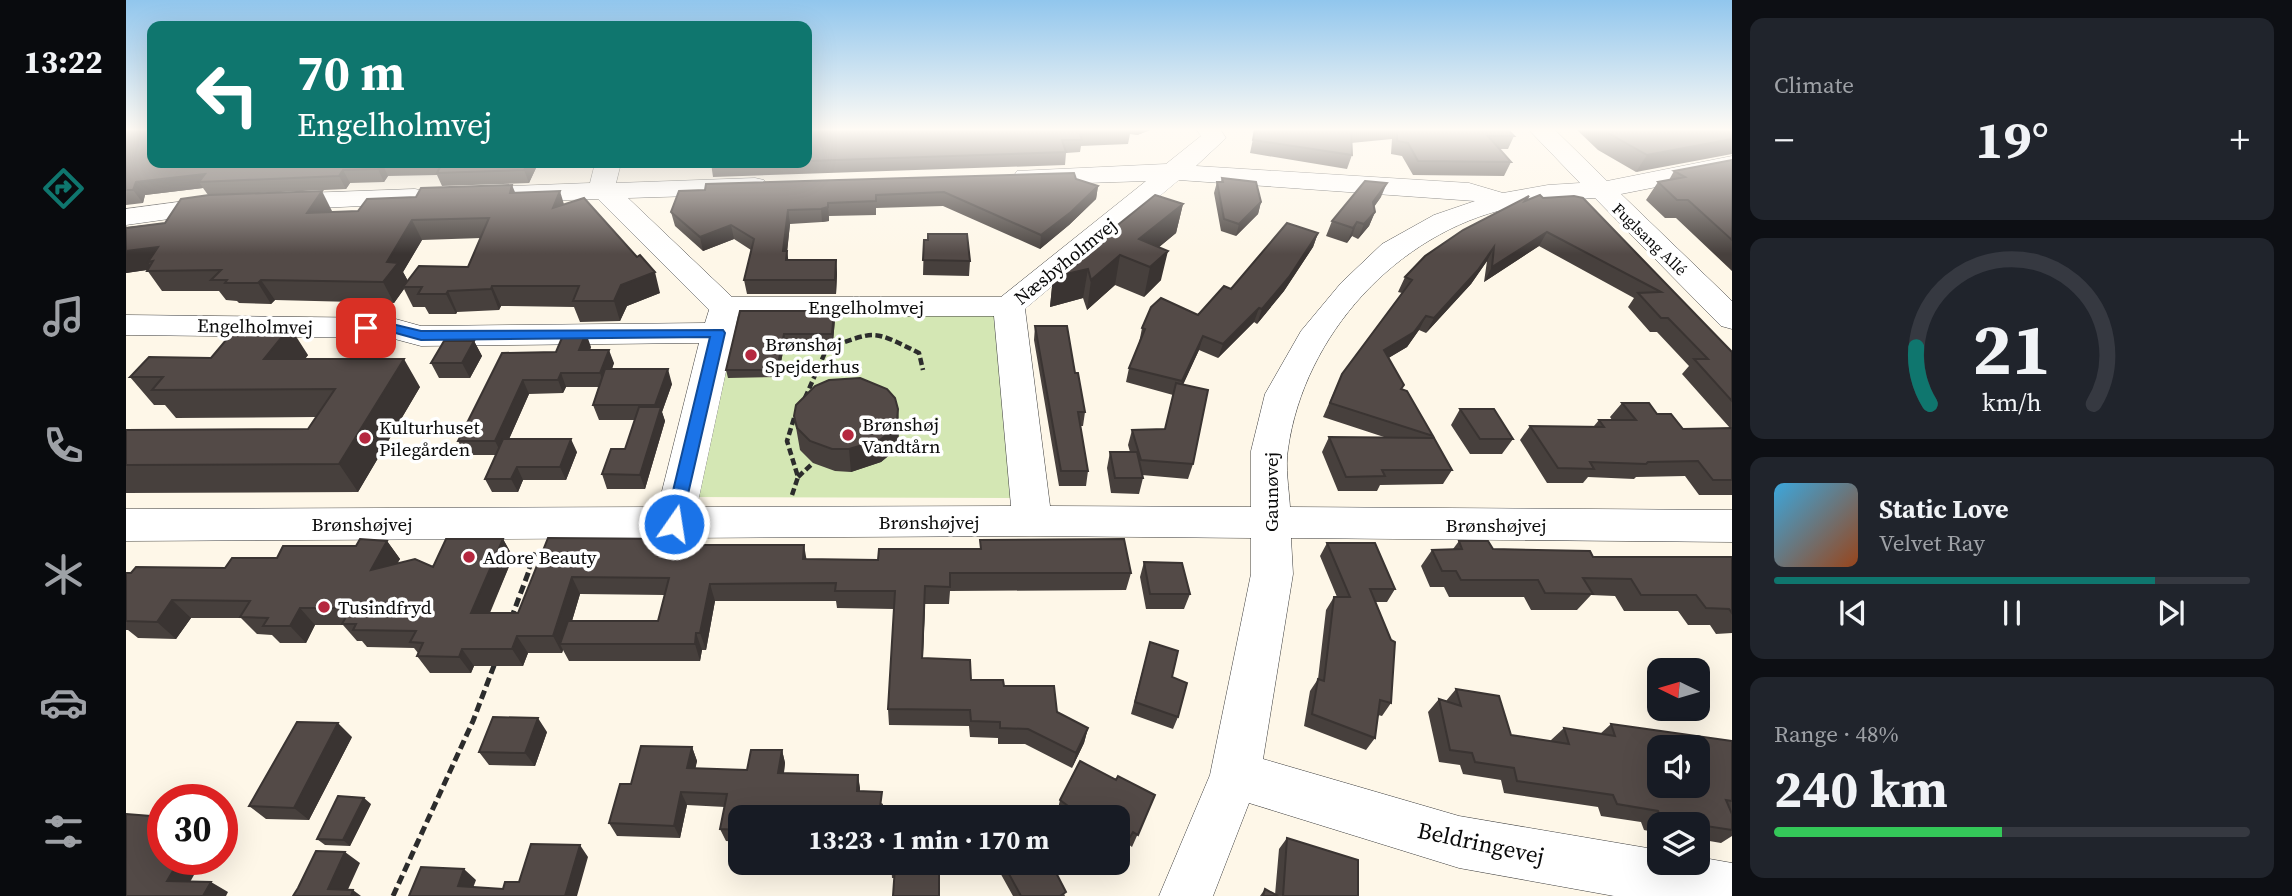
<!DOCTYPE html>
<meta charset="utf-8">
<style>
:root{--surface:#171b24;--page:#20242c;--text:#f1f3f6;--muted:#9ea1a6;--line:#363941;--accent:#0f766e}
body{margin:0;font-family:"Source Serif 4",serif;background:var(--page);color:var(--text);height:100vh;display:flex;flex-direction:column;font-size:26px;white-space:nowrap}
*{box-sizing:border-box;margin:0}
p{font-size:23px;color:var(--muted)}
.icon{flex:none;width:38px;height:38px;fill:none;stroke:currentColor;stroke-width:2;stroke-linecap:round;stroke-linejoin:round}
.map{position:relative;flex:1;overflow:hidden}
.sheet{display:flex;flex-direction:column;gap:18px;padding:18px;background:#0d0f14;width:560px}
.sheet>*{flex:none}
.banner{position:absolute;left:21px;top:21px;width:665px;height:147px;border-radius:14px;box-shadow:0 7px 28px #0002;background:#0f766e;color:#fff;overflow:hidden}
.needle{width:46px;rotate:275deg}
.tools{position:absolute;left:1521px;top:658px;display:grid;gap:14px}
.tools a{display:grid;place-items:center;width:63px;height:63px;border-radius:14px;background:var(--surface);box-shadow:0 7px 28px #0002;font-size:35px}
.speed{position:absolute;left:21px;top:784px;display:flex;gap:14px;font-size:35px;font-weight:700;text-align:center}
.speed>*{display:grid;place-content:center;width:91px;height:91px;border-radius:50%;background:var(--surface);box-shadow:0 7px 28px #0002;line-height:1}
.speed .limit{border:10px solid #d22;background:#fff;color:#111}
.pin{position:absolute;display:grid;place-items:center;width:60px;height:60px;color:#fff;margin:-30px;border-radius:14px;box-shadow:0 4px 10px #0006}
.me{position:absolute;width:77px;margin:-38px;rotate:13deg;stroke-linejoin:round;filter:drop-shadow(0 0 5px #0008)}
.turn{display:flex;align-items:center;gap:24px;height:147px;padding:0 35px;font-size:32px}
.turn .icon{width:91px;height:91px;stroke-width:2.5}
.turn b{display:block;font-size:49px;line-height:60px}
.big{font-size:52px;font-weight:700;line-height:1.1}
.sheet .tile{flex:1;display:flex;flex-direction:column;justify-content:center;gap:10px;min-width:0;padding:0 24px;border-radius:14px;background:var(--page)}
.sheet .dial{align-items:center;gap:0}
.dial svg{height:182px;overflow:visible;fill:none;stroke:var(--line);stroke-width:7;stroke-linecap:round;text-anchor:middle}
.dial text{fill:var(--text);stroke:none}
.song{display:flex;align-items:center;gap:21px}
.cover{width:84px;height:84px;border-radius:10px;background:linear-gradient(135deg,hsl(200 70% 55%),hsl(20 70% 35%))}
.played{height:7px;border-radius:4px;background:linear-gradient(90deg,var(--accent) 80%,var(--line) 80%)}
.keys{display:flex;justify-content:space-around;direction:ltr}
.heat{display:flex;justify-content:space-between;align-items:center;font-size:38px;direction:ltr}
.charge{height:10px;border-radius:5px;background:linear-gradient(90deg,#34c759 48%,var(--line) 0)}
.trip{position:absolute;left:602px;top:805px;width:402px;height:70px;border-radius:14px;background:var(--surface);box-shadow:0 7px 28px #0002;font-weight:700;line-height:70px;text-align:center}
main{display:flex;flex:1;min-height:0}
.menu{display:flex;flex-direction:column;width:126px;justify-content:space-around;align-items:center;background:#090b0e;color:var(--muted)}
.menu .icon{width:49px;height:49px}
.menu .active{color:var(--accent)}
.menu b{font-size:32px;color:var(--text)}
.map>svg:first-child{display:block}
.green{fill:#d4e7b4}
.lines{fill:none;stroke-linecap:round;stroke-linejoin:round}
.minor-casing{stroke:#3d3d3d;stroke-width:1}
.path-far1{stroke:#2c2c2c;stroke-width:4.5;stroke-dasharray:7 3.5;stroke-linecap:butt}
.path{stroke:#2c2c2c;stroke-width:5;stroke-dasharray:9 4.5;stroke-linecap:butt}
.minor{fill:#fff;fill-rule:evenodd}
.wall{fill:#47403d;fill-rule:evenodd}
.shaded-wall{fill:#3a3432}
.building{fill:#534a47;stroke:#3a3432;stroke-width:2;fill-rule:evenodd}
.route{fill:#1a73e8;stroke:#114b97;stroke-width:2}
.poi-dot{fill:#b5283f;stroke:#fff;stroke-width:2.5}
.labels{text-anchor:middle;stroke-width:7;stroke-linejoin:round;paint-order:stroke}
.far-street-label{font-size:16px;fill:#0a0a0a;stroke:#fff}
.street-label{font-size:19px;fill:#0a0a0a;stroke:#fff}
.poi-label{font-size:19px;fill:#0a0a0a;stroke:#fff;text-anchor:start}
.near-street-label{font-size:23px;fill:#0a0a0a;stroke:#fff}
</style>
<main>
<nav class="menu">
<b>13:22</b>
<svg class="icon active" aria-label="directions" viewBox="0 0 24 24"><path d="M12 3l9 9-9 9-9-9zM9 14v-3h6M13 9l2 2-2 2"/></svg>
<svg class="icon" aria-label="music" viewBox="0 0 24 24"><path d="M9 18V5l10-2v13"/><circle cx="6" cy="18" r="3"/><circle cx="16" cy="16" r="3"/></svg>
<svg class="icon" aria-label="phone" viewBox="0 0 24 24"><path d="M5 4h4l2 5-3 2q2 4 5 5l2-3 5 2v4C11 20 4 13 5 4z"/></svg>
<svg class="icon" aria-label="climate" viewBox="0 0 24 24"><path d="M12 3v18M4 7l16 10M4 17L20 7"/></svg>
<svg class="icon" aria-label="car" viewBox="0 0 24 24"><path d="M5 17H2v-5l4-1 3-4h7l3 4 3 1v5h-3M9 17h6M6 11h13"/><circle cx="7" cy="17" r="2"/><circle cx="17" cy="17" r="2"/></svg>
<svg class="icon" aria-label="filters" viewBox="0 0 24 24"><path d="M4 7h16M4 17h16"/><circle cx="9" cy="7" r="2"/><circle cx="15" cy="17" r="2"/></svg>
</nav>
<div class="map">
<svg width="1606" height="896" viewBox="0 0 1606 896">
<rect width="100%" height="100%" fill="#fef7e8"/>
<path class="green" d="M869,313L886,498L566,497L609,315Z"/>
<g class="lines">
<g class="minor-casing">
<path id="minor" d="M1070,129H1094L1100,138L1070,166L1343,183L1377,193L1422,185L1454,183L1402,129H1428L1481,181L1606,156V172L1495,194L1606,301V329L1595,326L1469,198C1440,200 1412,201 1384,208C1271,233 1178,335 1162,449C1159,467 1163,489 1164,507L1606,510V542L1165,538L1167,574L1137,759L1333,816L1533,850V863H1572V857L1606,863V896H1488L1333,868L1123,803L1087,896H1033L1084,775L1125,574V538L906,536L0,541V509L532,507L573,343L295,346L265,338L0,335V315L266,318L295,326L579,323L583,310L472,199L386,202L377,200L373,194L377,188L386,186L464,183L469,163H495L490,183L629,178L638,180L642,186L638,192L629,194L502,198L606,297H875L1020,181L900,185L891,183L887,177L891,171L1040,164L1075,136ZM1053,180L1349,201L1308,215L1256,244L1215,283L1175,331L1139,394L1125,451V507L924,506L899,309ZM612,316H868L885,506L571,507Z
M289,189L298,191L302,197L298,203L152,210L142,208L139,202L142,196L152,194Z
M97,196L107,198L111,204L107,210L0,225V209Z"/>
</g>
<path class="path-far1" d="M679,398L701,348C751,331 745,329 793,353L797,370
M672,477L687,463
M666,495L672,477L661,441L669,415
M403,569L410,551"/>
<path class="path" d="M385,619L404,568
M267,896L347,721L369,663"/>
<use href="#minor" class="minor"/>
</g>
<path class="wall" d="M0,129L26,163H448L446,167L410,168L403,183L316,186L311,175L262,176L258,182L224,183L220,189L93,195L206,211V212L232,211L389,193L438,204L534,293L501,306L494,321L454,322L448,307L375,306L373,310L331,312L330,314H303L299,307H287L278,289L268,303L149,300L145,304L113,303L111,301L100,300L93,291H36L21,270L0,273V226L1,227L39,223L82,195L77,188L19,195L17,203L0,205ZM355,238L342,267L282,281L277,272L296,240Z
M681,129H1027L1011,135L1004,134L1002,144L955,146L954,152L940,153L939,165L587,177L585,163H681Z
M1129,129H1381L1388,136L1382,149H1373L1385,162L1378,176L1287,175L1276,156L1265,154L1266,139L1225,143L1226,155L1221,169L1124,153Z
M1450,129H1606L1510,172L1472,150Z
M1606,160V271L1550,218H1539L1520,200L1532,182L1543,180L1548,171Z
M1096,178L1135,202L1132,214L1110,236L1095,231L1088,193L1091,182H1095Z
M950,179L972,186L970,199L943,225L914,249L817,206L750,208V215L703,216V221L696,222L664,224L661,251L662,260H710L711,274L710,294H621L618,280L625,250L608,239L577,251L549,226L545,212L553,191Z
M1448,196L1606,352V495H1573L1559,476L1510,477L1508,479L1462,477L1457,483H1421L1394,440L1404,426H1468L1473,420H1486L1484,417L1496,403L1531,414L1557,429L1604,428L1556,374L1563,366L1531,332H1524L1502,307L1508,298L1413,246L1358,282L1361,261L1345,284L1300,333L1293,330L1281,347L1262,358L1276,389L1307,436L1306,438L1326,470L1317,484L1254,485L1251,491H1212L1196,452L1203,437H1258L1197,417L1216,374L1276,293L1272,292L1279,277L1400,201L1417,198Z
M1255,197L1248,207L1249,212L1243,226L1232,239L1226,236L1221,243L1200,236L1206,221Z
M1057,204L1050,233L1033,247L1035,280L1018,297L989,285L961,310L957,298L924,307L927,277Z
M1192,233L1187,247L1158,291L1131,324L1128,322L1092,358L1073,350L1057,384L1067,464L1062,479L1016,475L1017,478L1013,494L985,493L981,468L984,452H1004L1002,445L1006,430L1039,429L1047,395L1000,382L1003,368L1013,343L1016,328L1072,315L1105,289Z
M798,240L844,261L843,276L797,275Z
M614,311H708L709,319L707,342H659L652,377L602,378L600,370Z
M909,326L949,373L959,412L957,426H954L962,471L960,486H933L908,340Z
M348,341L356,356L344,378H313L305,363Z
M465,347L464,350L488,363L486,369L546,384L536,412L539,421L519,489H481L476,474L499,449L509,420H473L467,405L473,387H440L437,393L403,394L383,439L451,452L440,480H397L392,492H366L359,479L370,455H340L332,441L376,353L430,352Z
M182,355L179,359L294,387L232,492L0,493V430L182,429L190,417L50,418L39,405H28L4,377L85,358Z
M772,409L773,431L772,442L766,453L755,462L725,472L709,471L687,463L674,450L668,416Z
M1334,409L1387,439L1376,454H1344L1325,425Z
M422,538L552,545L681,559L752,560L854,549V540L1005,573L1000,590L824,591L823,604H799L797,658L845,680L878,686L962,728L958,743L946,768L899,744H872V738L844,737L843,726L763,725L762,709L768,609L711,608L710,601H589L580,650H576L574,661H443L437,650L436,653H402L397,666H348L345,673H304L291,656L292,653L288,648L241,647L236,641H231L217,625H189L180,643H154L146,635L131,634L115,618H65L50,639L12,638L2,630H0V573L99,568L151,558L261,541L274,559L271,563L307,567L377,539L387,557L364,613H392ZM454,594L539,595L532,621H446Z
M1333,541L1367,549L1467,557H1606V633L1590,634L1584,625H1562L1552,611H1498L1489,596L1465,595L1451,610H1405L1398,597H1323L1318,587H1304L1295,566L1306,550L1327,549Z
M1201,543L1269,589L1261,602H1249L1265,703L1256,716L1252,715L1249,738L1240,750L1178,726L1184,691L1192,679L1200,610L1208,597H1211L1194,556Z
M1018,562L1064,594L1058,609H1020L1014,577Z
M1024,642L1046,677L1052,717L1047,729L1005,714Z
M1330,689L1385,735L1424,741L1438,728L1474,734L1485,724L1606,741V836L1595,843L1572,839V824H1533V833L1518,830L1515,822L1475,816L1472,807L1378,793L1375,780L1337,774L1334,765L1313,762L1302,712L1313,699L1320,701Z
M421,732L409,766L363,765L353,752Z
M226,737L183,820L140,819L123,806Z
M566,747L571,761L569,768L621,770L656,750L659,763L658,773L732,775L734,791L757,804V807L614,817V842L600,841L594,829L599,807L561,805L554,838L491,836L483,823L505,784Z
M990,780L1029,795L1006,847L1002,844L999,849L992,845V817H937L931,813L934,800Z
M245,804L224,846L199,845L191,839Z
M1161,838L1232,896H1134L1139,889L1149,895L1153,849Z
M765,863H795V865L768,878H766Z
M873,863H925L939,896H887L872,869Z"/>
<path class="shaded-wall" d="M1012,129H1027L1011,135Z
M1606,139V154L1510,172L1521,155Z
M256,163L262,176L258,182L252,169Z
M402,163H408L410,168L403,183L398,170Z
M217,170L224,183L220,189L213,176Z
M79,174L73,182L77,188L19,195L17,203L7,190L10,182Z
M1261,183L1255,197L1241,216L1247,202Z
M386,185L394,204L384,193Z
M972,186L970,199L943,225L914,249L915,235Z
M196,191L206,211L192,232L181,213Z
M434,191L440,211L427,208Z
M1135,202L1132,214L1110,236L1113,224Z
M702,203L703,221L696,222L695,209Z
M1057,204L1050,233L1014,263L1013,239Z
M662,210L664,224L661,253V251L663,265L660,261L657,251Z
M1249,212L1243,226L1232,239L1238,224Z
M286,220L296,240L277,272L283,283L277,287L278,289L268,303L257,282L261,262Z
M1231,222L1226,236L1221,243L1227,228Z
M605,225L608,239L577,251L574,237Z
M1421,232L1413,246L1358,282L1366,267Z
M1192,233L1187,247L1158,291L1131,324L1136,309Z
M32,247L27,261L22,262L27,269L0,273V251Z
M1368,247L1361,261L1345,284L1300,333L1308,318Z
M1042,251L1035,280L1018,297L1024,267Z
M994,255L989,285L961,310L965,280Z
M710,260L711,274L710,294L709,280Z
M962,269L957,298L924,307L927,277Z
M529,272L534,293L501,306L494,321L488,301L495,285Z
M135,280L149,300L145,304L132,283Z
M366,286L375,306L373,310L365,289Z
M322,291L331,312L330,314L320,294Z
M1133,308L1128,322L1092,358L1097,344Z
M708,311L709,319L707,342L706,334Z
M1300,316L1293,330L1281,347L1251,365L1258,350Z
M164,327L182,355L157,387L138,359Z
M460,333L465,347L458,364L453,350Z
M658,334L659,342L652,377L651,370Z
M1077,336L1073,350L1052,396L1056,381Z
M348,341L356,356L344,378L336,363Z
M483,350L488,363L479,387L474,373Z
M278,359L294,387L232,492L213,464Z
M542,369L546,384L536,412L539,421L519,489L514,475L532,415L529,405Z
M435,373L440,387L437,393L432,380Z
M397,380L403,394L376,455L369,441Z
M772,409L773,431L772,442L766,453L755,462L725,472L723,449Z
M445,439L451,452L440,480L434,467Z
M391,467L397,480L392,492L385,479Z
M377,539L387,557L356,630L345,613Z
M261,541L274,559L258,587L245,570Z
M678,545L681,562L677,559Z
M446,577L454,594L439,644H434L437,650L436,653L427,636Z
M584,584L589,601L580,650L574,633Z
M799,586V604L796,675V658Z
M46,600L65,618L50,639L31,622Z
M174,608L189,625L180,643L164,626Z
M570,633L576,650L574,661L569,644Z
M391,636L402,653L397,666L386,649Z
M336,649L348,666L345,673L333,657Z
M412,718L421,732L409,766L399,753Z
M212,723L226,737L183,820L168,808Z
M962,728L958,743L946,768L950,753Z
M566,747L571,761L567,781L561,768Z
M656,750L659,763L656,785L652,773Z
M732,775L734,788L733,803L731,791Z
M555,792L561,805L554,838L548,826Z
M238,798L245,804L224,846L217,840Z
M454,845L462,857L451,896H439Z
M219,852L234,863L219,896L202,889Z
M54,859H77L59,891L41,881Z
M338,869L350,880L344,896L332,886Z
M85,882L102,892L100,896H77Z
M227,890L235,896H225Z"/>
<path class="building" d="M0,129H26V163H275H256L252,169L217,170L213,176L73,182L79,174L10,182L7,190H0Z
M681,129H1004V132L954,134L956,140H936L940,152L681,161Z
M1129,129H1236L1225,130L1226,155L1127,140Z
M1271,129H1381L1388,136H1362L1385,162L1292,161L1282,143L1271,141Z
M1478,129H1606V139L1521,155L1482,133Z
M1606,160V240L1562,200H1551L1532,182L1559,177L1548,171Z
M316,163H402L398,170L311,173Z
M585,163H638L584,165Z
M948,173L950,179L972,186L945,212L915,235L818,192L750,195V201L702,203V207L695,209L662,210L657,251H661L660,260H710L709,280H618L628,239L605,225L574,237L545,212L553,191L579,190L580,184Z
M1096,178L1130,182L1135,202L1113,224L1098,219L1091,182H1097Z
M1239,181L1261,183L1247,202L1249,212L1238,224L1231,222L1227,228L1206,221Z
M386,185L384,193L434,191L427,208L458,198L511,257L514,255L529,272L495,285L488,301H447L453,286H366L365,289L322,291L320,294H292L296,287H277L293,266L342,267L363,218L286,220L261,262L272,263L257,282L135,280L132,283H99L101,280H85L95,270L21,271L27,261L22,262L32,247L0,251V228L39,223L55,199L83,195L196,191L181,213L232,211L241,199L290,197L295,188Z
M1029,195L1057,204L1013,239L1042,251L1024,267L994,255L965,280L962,269L927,277Z
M1414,195L1417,198L1448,196L1457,198L1606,352V401L1568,359H1582L1542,318H1535L1512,293L1535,292L1421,232L1366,267L1368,247L1352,270L1308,318L1300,316L1288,332L1258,350L1278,385L1275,389L1281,391L1307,436L1204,403L1216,374L1286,280L1279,277L1299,256L1337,230L1403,196L1399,201Z
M1161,223L1192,233L1163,277L1136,309L1133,308L1097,344L1077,336L1056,381L1003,368L1019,329L1016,328L1025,307L1035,298L1072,315L1098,286L1105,289Z
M802,234H841L844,261L797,260L798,240H802Z
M614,311H708L706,334H658L651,370H600Z
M909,326H941L949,373H952L959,412H952L962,471H935Z
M111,327H164L138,359H278L213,464L0,465V430L182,429L209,389L26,390L37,377H4L23,357L85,358Z
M438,333H460L453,350H483L474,373H435L432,380H397L369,441H332L376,353L430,352Z
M318,341H348L336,363H305Z
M479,369H542L529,405H467Z
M734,378L761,389L769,398L772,409L771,420L765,431L754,440L723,449H706L684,441L671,428L668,416L670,405L689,386L703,380Z
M1050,383L1082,390L1067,464L1015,460L1006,430L1039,429Z
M1496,403H1523L1531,414H1545L1557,429L1606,428V480H1587L1572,461L1522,462L1520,464L1464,462L1468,469L1432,468L1404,426L1478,427L1473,420H1510Z
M513,407H535L514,475L476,474L485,449H499Z
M1334,409H1368L1387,439H1354Z
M1203,437L1308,438L1326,470H1256L1259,476L1220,477Z
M377,439H445L434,467H391L385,479H359Z
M984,452H1011L1017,478H989Z
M422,538L550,539L548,545H678L677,559L752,560L753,549H855L854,540L998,539L1005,573H824V587L799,586L796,658L844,660L845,680H877L878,686H928L931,712L962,728L950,753L902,729L874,728V722L845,721L844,710L762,709L769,591H709L710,583L584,584L574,633H570L569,644H434L442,621H532L543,578L446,577L427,636H391L386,649H336L333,657L291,656L297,643L284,642L290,631L227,630L230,624H216L225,608H174L164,626H137L142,618L114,617L124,601L46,600L31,622L0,621V573H5L10,567L99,568L106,558H151L157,546H230L234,539L261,541L245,570L289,559L307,567L320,539H377L345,613H392Z
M1333,541H1362L1367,549L1464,551L1467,557H1606V613L1603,609L1580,608L1570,595H1515L1505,579L1457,578L1467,594L1419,593L1412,580H1335L1330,571H1316L1306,550L1336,549Z
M1201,543H1249L1269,589H1244L1265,640L1269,642L1265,703L1254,700L1249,738L1186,714L1192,679L1198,681L1208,597H1224Z
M1018,562L1056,563L1064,594H1024Z
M1024,642L1052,651L1046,677L1061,683L1052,717L1009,702Z
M1330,689L1373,696L1385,735L1443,744L1438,728L1489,736L1485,724L1606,741V801L1600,800L1606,814V830L1535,819L1532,811L1491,804L1487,795L1391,781L1388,768L1349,762L1346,753L1324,750L1313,699L1335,706ZM1533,747H1572V786H1533Z
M367,717L412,718L399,753L353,752Z
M171,722L212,723L168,808L123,806Z
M515,746L566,747L561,768L621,770L625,750H656L652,773L732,775L731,791L756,792L754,807L797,808L796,817H614V830L594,829L601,794L555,792L548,826L483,823L494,784H505Z
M954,761L990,780L992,776L1029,795L1012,835L1007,832L1004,837L992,830V817H957L934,800Z
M212,796L238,798L217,840L191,839Z
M0,814L37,817V859H54L41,881L85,882L77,896H0Z
M1161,838L1232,860V896H1157Z
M405,844L454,845L439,896H283L295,867L338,869L332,886L377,889L379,882H393Z
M190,851L219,852L202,889L227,890L225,896H167L172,888Z
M765,863H794V865L813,866V896H767L769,867H765Z
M877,863H925L940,892L934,896H895Z
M1139,889L1152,896H1137Z"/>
<linearGradient id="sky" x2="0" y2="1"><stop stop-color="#91c6ed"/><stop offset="0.51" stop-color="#fffbf5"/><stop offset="1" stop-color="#fffbf5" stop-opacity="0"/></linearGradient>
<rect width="1606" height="254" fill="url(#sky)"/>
<path class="route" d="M240,323L266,324L295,331L597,330L599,333L554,529H542L539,524L584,337L295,340L266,332L235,331V325Z"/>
<g class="poi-dot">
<circle cx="625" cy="355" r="7"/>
<circle cx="722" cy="435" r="7"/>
<circle cx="239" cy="438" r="7"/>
<circle cx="343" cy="557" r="7"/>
<circle cx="198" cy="607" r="7"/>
</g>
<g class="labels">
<g class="far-street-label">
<text transform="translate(1524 239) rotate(44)" y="6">Fuglsang Allé</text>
</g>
<g class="street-label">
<text transform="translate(939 261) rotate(-39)" y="7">Næsbyholmvej</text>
<text x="740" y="314">Engelholmvej</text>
<text transform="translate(129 326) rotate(1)" y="7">Engelholmvej</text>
<text transform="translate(1145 492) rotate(-90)" y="7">Gaunøvej</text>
<text x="803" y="529">Brønshøjvej</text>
<text x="236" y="531">Brønshøjvej</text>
<text x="1370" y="532">Brønshøjvej</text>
</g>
<g class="poi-label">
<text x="639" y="351">Brønshøj<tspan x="639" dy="22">Spejderhus</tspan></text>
<text x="736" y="431">Brønshøj<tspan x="736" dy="22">Vandtårn</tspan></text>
<text x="253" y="434">Kulturhuset<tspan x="253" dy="22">Pilegården</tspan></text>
<text x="357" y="564">Adore Beauty</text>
<text x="212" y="614">Tusindfryd</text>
</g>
<g class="near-street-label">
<text transform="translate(1355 843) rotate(12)" y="8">Beldringevej</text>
</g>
</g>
</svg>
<div class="tools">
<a><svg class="needle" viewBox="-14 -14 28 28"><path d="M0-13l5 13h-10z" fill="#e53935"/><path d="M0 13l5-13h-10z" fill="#9ea1a6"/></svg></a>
<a><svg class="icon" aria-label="sound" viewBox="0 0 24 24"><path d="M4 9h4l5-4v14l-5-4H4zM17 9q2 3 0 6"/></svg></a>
<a><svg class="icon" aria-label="layers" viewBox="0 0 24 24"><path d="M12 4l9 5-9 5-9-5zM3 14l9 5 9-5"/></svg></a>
</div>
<div class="speed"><div class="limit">30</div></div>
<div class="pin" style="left:240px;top:328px;background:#d93025"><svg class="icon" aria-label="arrive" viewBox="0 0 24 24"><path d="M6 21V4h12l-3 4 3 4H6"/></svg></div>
<svg class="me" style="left:548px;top:524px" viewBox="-20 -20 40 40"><circle r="17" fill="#1a73e8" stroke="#fff" stroke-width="3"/><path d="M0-11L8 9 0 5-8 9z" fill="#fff"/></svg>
<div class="trip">13:23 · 1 min · 170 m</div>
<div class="banner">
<div class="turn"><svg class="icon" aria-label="left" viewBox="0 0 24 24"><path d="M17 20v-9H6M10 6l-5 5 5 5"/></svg><div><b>70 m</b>Engelholmvej</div></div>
</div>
</div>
<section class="sheet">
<div class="tile"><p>Climate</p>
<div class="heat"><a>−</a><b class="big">19°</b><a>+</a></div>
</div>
<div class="tile dial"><svg viewBox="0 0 100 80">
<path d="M14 69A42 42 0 1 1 86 69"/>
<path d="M14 69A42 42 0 0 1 8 44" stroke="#0f766e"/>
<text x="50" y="56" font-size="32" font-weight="700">21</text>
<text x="50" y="72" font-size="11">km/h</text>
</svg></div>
<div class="tile">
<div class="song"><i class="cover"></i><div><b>Static Love</b><p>Velvet Ray</p></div></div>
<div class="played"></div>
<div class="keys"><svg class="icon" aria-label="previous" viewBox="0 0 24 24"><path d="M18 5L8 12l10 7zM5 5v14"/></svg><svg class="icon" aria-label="pause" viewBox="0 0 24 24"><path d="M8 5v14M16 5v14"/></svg><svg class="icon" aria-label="next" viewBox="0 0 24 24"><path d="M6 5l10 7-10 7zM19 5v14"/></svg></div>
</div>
<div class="tile"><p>Range · 48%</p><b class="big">240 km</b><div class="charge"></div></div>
</section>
</main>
